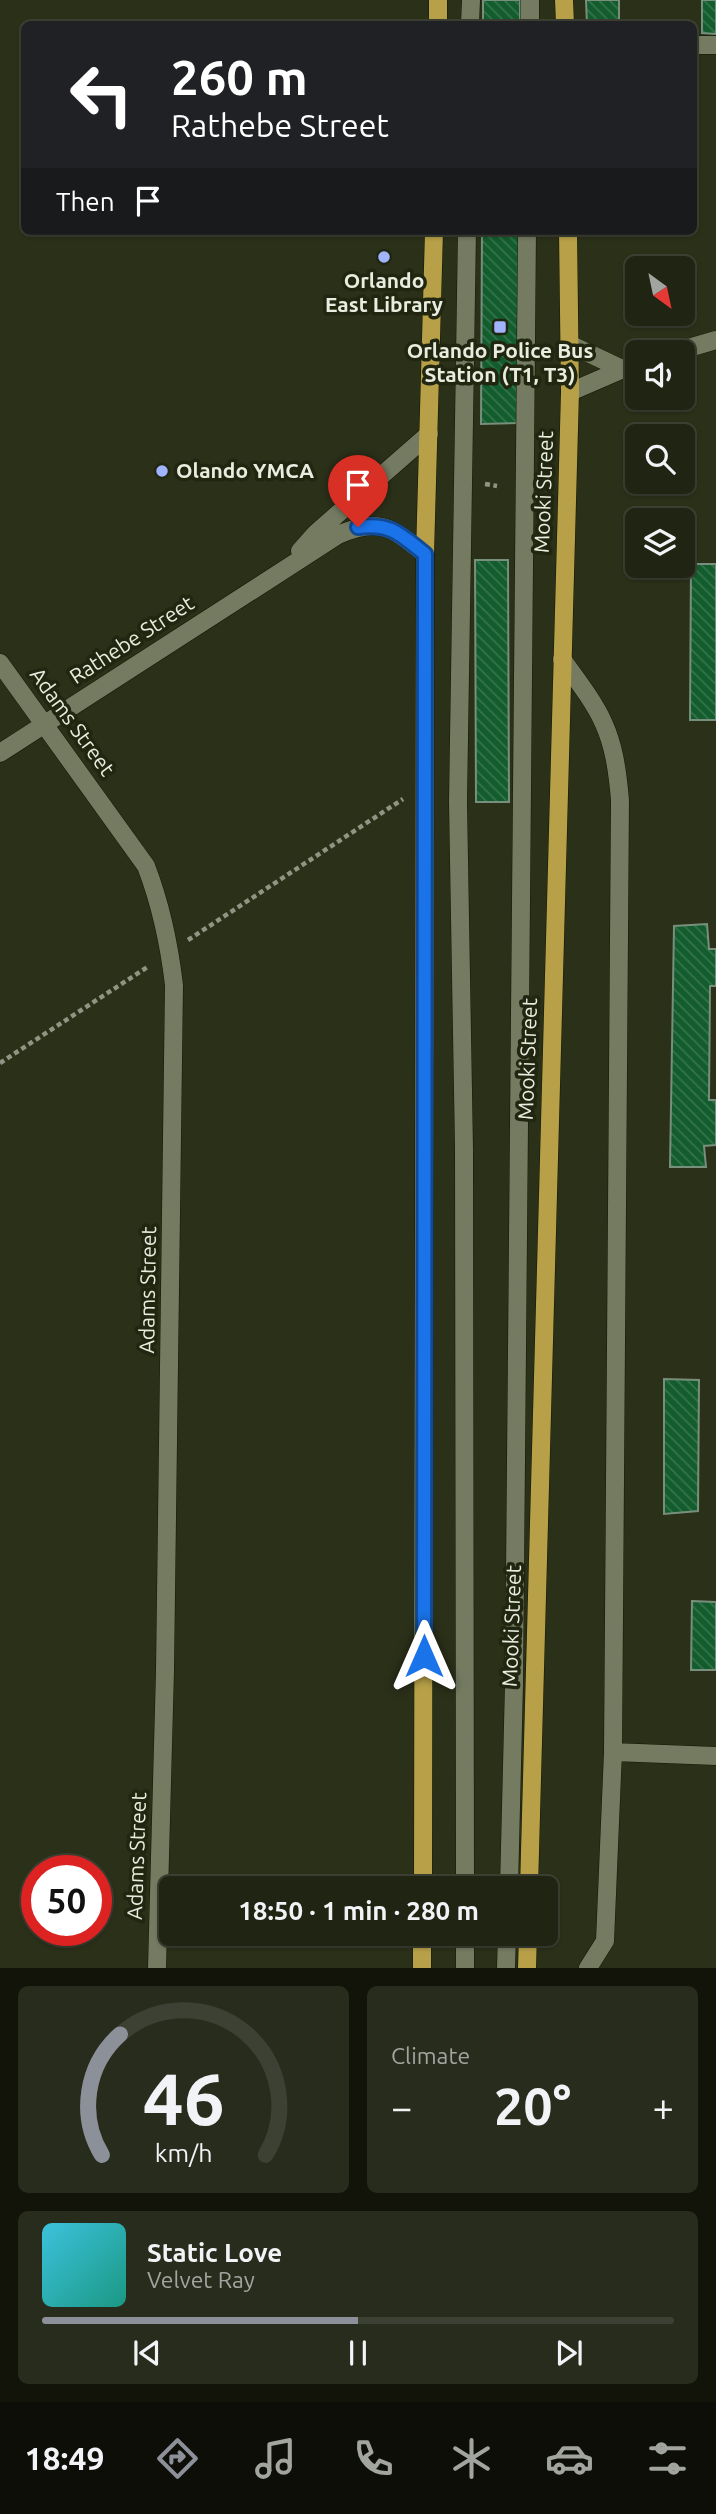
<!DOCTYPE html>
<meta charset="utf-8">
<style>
:root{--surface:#202413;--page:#282c1c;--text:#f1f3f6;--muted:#a2a4a0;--line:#3d4133;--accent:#8c9099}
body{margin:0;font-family:Ubuntu,sans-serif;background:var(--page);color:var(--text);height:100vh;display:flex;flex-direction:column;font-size:26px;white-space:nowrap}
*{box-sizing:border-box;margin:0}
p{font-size:23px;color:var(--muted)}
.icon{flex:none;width:38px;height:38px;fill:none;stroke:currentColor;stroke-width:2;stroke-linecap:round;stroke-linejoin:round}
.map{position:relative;height:1968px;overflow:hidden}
.details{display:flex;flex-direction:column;gap:18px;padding:18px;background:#12140a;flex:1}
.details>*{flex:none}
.guide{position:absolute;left:21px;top:21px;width:676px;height:214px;border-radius:10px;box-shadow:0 2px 5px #0004,0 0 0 2px var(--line);background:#202124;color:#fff;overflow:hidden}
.needle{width:46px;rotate:147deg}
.fabs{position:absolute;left:625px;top:256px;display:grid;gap:14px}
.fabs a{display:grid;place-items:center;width:70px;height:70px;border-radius:10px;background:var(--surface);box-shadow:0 2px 5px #0004,0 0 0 2px var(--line);font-size:35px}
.speed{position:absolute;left:21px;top:1855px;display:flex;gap:14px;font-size:35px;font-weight:700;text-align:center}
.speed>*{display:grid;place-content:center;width:91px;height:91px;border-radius:50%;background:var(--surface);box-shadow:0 2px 5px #0004,0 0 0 2px var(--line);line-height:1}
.speed .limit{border:10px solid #d22;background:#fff;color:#111}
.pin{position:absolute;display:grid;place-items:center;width:60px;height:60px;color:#fff;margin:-72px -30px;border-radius:50% 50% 50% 0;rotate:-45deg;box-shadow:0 0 7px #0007}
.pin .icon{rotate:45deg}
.me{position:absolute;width:77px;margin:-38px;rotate:0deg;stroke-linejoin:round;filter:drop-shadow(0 0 5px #0008)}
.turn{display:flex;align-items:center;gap:24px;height:147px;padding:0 35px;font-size:32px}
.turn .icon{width:91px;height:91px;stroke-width:2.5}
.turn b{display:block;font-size:49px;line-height:60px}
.then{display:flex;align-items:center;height:66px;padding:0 35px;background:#0003;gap:14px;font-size:26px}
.big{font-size:52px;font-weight:700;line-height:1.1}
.details .card{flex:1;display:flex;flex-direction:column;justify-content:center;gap:10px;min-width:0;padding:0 24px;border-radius:10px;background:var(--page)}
.details .dial{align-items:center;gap:0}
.dial svg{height:182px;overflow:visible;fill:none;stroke:var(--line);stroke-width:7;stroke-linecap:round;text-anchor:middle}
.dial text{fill:var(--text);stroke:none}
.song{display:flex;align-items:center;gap:21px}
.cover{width:84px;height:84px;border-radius:10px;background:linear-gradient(135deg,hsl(190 70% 55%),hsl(170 70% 35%))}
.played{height:7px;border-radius:4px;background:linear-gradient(90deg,var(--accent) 50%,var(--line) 50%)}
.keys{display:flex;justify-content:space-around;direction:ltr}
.heat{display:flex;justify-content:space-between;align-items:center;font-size:38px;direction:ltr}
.details .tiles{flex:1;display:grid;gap:18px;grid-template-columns:1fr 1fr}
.card:last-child{grid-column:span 2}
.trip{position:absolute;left:159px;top:1876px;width:399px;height:70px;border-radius:10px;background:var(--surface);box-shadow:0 2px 5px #0004,0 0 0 2px var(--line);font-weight:700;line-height:70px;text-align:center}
.dock{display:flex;height:112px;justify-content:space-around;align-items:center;background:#0d0e08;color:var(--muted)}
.dock .icon{width:49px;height:49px}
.dock .current{color:var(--accent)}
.dock b{font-size:32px;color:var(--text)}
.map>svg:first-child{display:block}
.building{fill:url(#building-back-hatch);stroke:#778f7c;stroke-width:2}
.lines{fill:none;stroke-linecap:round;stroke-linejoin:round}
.minor-casing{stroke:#131803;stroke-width:19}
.major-casing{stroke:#131803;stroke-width:19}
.path{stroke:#909482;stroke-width:4.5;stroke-dasharray:5 3.5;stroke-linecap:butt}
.minor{stroke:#747b61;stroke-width:18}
.major{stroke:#b7a048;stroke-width:18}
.route-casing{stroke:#114b97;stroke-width:18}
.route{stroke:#1a73e8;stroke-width:12}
.poi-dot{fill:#a1b3fd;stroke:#212610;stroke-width:2.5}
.labels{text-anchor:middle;stroke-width:7;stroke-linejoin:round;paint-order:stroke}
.poi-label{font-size:21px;font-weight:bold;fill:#e9eddf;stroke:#212610}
.street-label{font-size:21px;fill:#e9eddf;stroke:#212610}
</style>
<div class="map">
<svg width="716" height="1968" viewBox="0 0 716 1968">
<defs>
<pattern id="building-back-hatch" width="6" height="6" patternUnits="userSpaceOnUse" patternTransform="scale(1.75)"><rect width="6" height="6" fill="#135c2d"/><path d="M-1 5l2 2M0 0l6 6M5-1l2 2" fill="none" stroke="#35744b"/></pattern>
</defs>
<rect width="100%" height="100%" fill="#2b3019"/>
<path class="building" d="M483,0H520V24H483Z
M586,0H619V24H587Z
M702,0H716V34L702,33Z
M482,231H519L518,423L481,424Z
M475,560H508L509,802H476Z
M691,564H716V720H690Z
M707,924L709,949H716V986H710L709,1100H716V1145L704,1146L706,1167H670L674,926Z
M664,1379L699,1380L698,1511L664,1514Z
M692,1601L716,1602V1670H691Z"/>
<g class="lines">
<g class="minor-casing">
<path id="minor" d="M470,24L471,0
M530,24V0
M693,45H716
M569,344L620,368
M675,352L716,340
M570,392L637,363
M300,551L316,533L429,434
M562,659C603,715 614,730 620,800L613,1752L605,1941L588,1968
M0,663L146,866C161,905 169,943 174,985L165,1671L157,1968
M0,753L338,535C380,517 391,527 425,554
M613,1752L716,1756
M465,1888L464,1149L458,802L467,231
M509,1888L514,1684L527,231
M465,1934V1968
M506,1968L507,1934"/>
</g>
<g class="major-casing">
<path id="major" d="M564,0L565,24
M438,24V0
M423,1888L425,554L434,231
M529,1888L570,392L568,231
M422,1968V1934
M527,1968L528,1934"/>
</g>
<path class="path" d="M485,484L497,486
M188,940L403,799
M0,1063L149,966"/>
<use href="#minor" class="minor"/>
<use href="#major" class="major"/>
</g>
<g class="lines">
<g class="route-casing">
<path id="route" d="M358,527C391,523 400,534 425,554V562L424,1656"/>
</g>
<use href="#route" class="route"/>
</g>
<g class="poi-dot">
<circle cx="384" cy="257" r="7"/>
<rect x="493" y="320" width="14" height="14" rx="3.5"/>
<circle cx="162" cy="471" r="7"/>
</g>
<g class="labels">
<g class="poi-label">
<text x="384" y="288">Orlando<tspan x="384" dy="24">East Library</tspan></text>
<text x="500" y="358">Orlando Police Bus<tspan x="500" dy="24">Station (T1, T3)</tspan></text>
<text x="176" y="478" text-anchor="start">Olando YMCA</text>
</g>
<g class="street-label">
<text transform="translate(544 492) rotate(-88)" y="7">Mooki Street</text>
<text transform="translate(132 640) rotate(-33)" y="7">Rathebe Street</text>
<text transform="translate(72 722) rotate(54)" y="7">Adams Street</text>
<text transform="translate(528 1059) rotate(-88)" y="7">Mooki Street</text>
<text transform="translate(148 1290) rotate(-89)" y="7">Adams Street</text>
<text transform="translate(512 1626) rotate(-88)" y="7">Mooki Street</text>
<text transform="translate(137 1856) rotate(-88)" y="7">Adams Street</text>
</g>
</g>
</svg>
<div class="fabs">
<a><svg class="needle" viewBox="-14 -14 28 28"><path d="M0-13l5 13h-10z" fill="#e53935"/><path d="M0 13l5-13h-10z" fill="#a2a4a0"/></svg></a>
<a><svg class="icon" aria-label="sound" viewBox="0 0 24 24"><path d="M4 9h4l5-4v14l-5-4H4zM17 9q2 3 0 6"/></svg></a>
<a><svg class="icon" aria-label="search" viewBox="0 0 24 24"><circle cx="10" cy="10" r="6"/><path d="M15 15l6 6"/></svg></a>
<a><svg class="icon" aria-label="layers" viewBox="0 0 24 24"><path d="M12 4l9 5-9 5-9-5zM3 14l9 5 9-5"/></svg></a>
</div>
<div class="speed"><div class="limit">50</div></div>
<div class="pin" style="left:358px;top:527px;background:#d93025"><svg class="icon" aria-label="arrive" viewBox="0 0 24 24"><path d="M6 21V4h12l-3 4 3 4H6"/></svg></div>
<svg class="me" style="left:424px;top:1656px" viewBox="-20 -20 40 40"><path d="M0-17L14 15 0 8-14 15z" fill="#1a73e8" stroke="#fff" stroke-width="4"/></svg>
<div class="trip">18:50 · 1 min · 280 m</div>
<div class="guide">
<div class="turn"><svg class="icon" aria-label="left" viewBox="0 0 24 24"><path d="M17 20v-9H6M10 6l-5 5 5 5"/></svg><div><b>260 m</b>Rathebe Street</div></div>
<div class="then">Then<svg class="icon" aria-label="arrive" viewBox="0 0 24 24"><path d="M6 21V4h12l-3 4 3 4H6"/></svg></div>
</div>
</div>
<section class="details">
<div class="tiles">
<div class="card dial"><svg viewBox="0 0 100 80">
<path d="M14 69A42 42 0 1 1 86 69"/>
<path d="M14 69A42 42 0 0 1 22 16" stroke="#8c9099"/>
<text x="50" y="56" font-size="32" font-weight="700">46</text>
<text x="50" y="72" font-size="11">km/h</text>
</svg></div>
<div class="card"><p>Climate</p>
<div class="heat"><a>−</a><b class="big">20°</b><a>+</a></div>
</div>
<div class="card">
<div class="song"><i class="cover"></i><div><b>Static Love</b><p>Velvet Ray</p></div></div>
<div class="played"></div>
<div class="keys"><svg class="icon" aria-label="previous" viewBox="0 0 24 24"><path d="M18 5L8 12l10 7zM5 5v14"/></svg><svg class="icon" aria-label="pause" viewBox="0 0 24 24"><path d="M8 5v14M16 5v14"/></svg><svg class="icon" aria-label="next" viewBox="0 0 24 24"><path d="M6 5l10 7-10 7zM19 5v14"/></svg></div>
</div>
</div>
</section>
<nav class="dock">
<b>18:49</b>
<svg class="icon current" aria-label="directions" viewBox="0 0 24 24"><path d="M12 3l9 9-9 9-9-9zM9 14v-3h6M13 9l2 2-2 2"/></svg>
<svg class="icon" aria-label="music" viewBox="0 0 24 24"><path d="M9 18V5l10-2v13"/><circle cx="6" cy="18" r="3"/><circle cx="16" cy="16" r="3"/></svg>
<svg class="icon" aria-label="phone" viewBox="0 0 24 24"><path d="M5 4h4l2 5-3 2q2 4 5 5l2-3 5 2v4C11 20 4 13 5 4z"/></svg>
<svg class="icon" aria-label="climate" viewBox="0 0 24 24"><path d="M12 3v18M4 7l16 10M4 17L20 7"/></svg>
<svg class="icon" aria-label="car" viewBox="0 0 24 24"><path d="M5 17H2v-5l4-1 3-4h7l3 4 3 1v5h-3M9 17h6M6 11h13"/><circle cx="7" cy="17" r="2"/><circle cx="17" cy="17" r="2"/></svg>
<svg class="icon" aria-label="filters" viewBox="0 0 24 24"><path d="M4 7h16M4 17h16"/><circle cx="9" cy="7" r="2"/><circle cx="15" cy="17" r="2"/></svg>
</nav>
